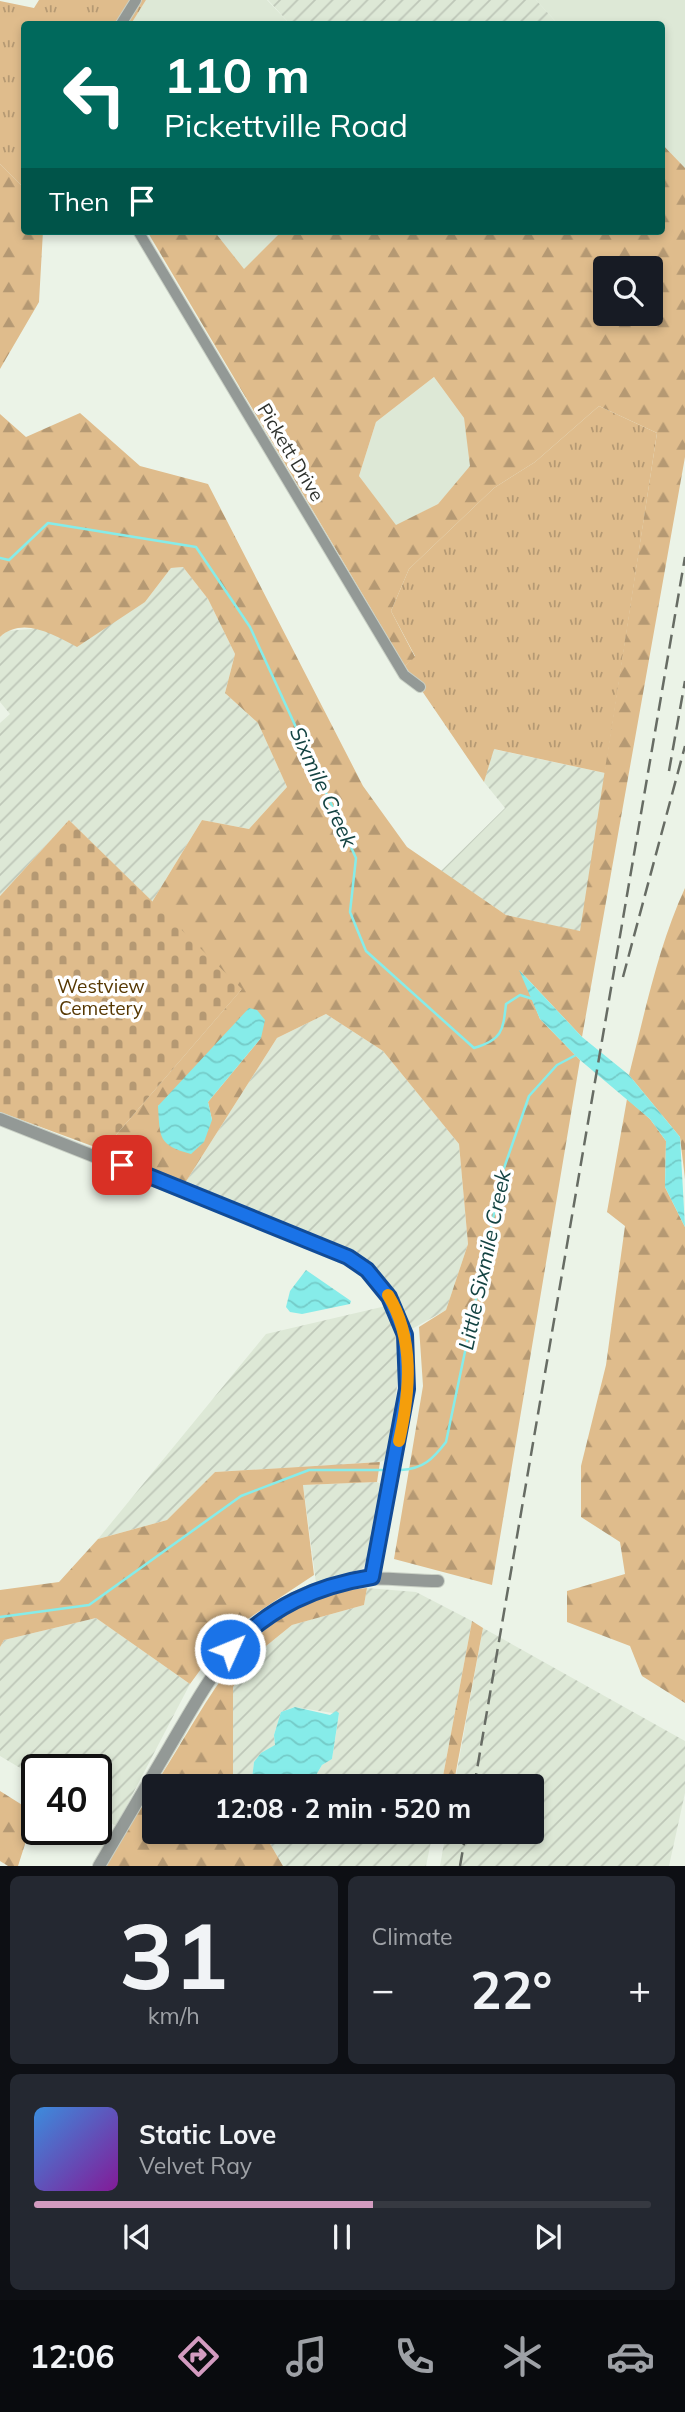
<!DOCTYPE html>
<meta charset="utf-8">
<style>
:root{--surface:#171b24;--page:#242831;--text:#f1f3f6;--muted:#9ea1a6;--line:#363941;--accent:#d39bc0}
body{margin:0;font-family:Mulish,sans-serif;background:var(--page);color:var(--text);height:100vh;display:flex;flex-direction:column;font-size:26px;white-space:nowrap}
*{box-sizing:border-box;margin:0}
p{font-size:23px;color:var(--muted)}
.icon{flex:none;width:38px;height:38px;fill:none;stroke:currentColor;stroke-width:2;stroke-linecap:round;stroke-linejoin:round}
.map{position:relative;height:1866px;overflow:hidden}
.drawer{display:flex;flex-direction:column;gap:10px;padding:10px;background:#0d0f14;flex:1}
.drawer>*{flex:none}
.hud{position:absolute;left:21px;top:21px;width:644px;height:214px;border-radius:7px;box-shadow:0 4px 10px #0003;background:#00695c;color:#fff;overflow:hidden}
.tools{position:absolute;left:593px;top:256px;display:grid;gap:14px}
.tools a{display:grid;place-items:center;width:70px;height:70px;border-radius:7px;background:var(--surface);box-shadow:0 4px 10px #0003;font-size:35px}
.speed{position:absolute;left:21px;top:1754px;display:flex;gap:14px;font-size:35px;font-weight:700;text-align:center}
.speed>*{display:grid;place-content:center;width:91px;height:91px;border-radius:50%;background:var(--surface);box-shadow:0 4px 10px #0003;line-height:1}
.speed .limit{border:4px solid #111;border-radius:10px;background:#fff;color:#111}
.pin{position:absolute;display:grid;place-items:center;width:60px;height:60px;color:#fff;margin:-30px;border-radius:14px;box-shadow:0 4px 10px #0006}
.me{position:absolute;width:77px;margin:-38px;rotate:46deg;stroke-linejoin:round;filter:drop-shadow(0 0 5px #0008)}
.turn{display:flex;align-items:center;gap:24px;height:147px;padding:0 28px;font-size:32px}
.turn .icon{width:91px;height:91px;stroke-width:2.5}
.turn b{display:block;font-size:49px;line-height:60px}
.then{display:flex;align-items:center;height:66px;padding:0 28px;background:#0003;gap:14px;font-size:26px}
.big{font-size:52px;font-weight:700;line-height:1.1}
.drawer .tile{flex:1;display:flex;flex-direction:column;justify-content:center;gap:10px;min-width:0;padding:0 24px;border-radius:10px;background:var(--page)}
.drawer .dial{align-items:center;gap:0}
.dial b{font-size:91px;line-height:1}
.song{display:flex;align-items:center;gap:21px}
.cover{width:84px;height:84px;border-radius:10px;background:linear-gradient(135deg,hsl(210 70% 55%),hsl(290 70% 35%))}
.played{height:7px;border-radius:4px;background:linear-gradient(90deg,var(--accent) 55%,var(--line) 55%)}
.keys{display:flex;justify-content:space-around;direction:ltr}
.heat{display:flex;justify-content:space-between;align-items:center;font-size:38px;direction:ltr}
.drawer .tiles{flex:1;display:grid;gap:10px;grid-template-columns:1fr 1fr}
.tile:last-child{grid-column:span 2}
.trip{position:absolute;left:142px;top:1774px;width:402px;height:70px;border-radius:7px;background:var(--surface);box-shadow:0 4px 10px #0003;font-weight:700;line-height:70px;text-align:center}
.dock{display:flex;height:112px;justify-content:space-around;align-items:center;background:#090b0e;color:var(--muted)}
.dock .icon{width:49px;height:49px}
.dock .selected{color:var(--accent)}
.dock b{font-size:32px;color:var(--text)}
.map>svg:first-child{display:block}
.built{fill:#dde8d6}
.industrial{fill:url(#industrial-furrows)}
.grass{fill:url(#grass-tufts)}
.forest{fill:url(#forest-firs);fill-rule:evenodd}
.cemetery{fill:url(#cemetery-stones)}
.water{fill:url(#water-waves)}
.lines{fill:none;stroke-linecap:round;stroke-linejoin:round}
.stream{stroke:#86ece9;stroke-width:2.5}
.minor-casing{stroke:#c9d0c5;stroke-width:12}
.tertiary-casing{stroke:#c9d0c5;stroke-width:14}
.minor{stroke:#939996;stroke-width:10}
.tertiary{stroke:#939996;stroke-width:12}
.rail{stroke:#676c64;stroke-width:2.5;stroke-dasharray:14 7;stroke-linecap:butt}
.route-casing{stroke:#114b97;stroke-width:18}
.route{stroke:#1a73e8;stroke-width:12}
.slow{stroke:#f59e0b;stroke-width:12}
.labels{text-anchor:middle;stroke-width:7;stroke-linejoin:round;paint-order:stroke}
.street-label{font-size:19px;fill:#2e312c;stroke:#fff}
.park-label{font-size:19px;fill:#563803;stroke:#fff}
.water-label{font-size:21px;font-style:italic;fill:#144443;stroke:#fff}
</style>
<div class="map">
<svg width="685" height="1866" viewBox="0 0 685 1866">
<defs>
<pattern id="industrial-furrows" width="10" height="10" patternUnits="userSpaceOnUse" patternTransform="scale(1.75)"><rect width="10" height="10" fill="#dde8d6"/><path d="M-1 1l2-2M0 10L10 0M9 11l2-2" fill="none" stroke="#bec7b8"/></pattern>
<pattern id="grass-tufts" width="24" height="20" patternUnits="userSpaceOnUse" patternTransform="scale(1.75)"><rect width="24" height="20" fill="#dfbc8c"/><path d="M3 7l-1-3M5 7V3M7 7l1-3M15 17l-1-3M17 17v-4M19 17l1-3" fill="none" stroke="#b59973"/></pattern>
<pattern id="forest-firs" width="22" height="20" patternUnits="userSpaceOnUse" patternTransform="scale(1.75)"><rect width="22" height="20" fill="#dfbc8c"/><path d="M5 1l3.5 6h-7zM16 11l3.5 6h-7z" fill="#b59973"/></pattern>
<pattern id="cemetery-stones" width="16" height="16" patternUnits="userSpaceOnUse" patternTransform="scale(1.75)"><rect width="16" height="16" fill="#dfbc8c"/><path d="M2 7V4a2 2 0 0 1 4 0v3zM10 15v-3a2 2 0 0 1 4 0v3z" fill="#b59973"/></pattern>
<pattern id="water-waves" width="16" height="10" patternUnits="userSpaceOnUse" patternTransform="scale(1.75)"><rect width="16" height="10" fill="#86ece9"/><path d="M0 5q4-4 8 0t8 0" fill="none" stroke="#74cbc8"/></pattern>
</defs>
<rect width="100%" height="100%" fill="#ebf3e7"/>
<path class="built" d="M146,0H267L290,24H131Z
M536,0H685V168L662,144V24H558Z
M214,231H282L244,270Z
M434,377L464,418L471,466L438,504L396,526L359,476L376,422Z"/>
<path class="industrial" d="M268,0H536L557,23L290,24Z
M183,567L208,599L235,654L225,693L258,723L287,787L249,829L202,820L152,902L69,820L0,896V723L10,714L0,702V637L7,631L42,628L145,602L171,568Z
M493,749L605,773L581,932L506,915L441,871L505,808L484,782Z
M326,1014L383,1051L459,1144L468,1244L446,1310L410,1330L400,1306L384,1282L367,1263L346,1250L185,1183L277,1038Z
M386,1306L395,1325L400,1359L389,1458L380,1462L215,1472L167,1520L98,1539L266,1334Z
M377,1482L383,1485L367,1562L360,1571L316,1583L303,1485Z
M367,1588L416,1592L472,1621L441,1787H309L322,1765L332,1759L339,1714L294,1707L281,1712L274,1735L275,1745L254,1762L251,1787H233V1687L255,1655L292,1625L364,1605Z
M96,1618L190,1684L116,1826L96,1814V1769H37V1778L0,1756V1647L4,1640Z
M483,1628L685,1741V1793L669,1866H440L446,1832H532V1787H454Z
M252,1832H433L426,1866H283L269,1842Z"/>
<path class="grass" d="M39,0H146L131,24H24V188L0,164V1L34,8Z
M599,406L657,433L605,773L494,749L484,782L405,666L415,656L391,611L409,569L494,488L535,462Z"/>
<path class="forest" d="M662,144L685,168V457L582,1037L521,972L540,1019L580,1060L492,1585L394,1559L423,1386L419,1327L446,1310L468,1244L459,1144L383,1051L326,1014L277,1038L185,1183L103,1150L241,990L152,902L202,820L249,829L287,787L258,723L225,693L235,654L208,599L183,567L171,568L145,602L77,647C54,635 23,616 0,637V414L26,437L80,413L140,466L208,484L363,786L407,847L506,915L580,931L657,433L599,406L535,462L494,488L409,569L391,611L415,657L405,666L147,231H214L244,269L282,231H662ZM606,268H651V313H606ZM434,377L464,418L470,466L438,504L396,525L359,476L376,422ZM261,1038L208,1102L212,1120L158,1106Z
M0,164L24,188V231H43L39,302L0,369Z
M685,888V1179L680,1137L629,1075C645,1012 658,947 685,888Z
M627,1099L650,1119L666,1141L665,1187L685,1227V1703L642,1676L630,1646L567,1622V1591L625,1574L620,1542L581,1517V1466L606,1365L625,1226L607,1212Z
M380,1462L377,1482L303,1485L314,1575L228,1632L190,1684L96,1618L4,1640L0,1647V1590L59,1582L98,1539L167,1520L215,1472Z
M367,1588L364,1605L292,1625L255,1655L233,1687V1787H154V1832H252L269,1842L283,1866H105C129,1827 154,1787 178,1748C226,1669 265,1597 367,1588Z
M472,1621L483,1628L453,1787H441Z
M0,1791L35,1813L18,1866H8L0,1861Z"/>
<path class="cemetery" d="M69,820L242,989L103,1150L0,1112V896Z"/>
<path class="water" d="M519,970L582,1037L629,1075L680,1137L685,1227L665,1187L666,1141L650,1119L580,1060L540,1019Z
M249,1008L257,1010L265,1020L261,1038L208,1102L212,1120L204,1142L191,1154C158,1145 160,1138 158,1106Z
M306,1270L351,1301L350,1304L302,1314L290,1312L286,1307L290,1291Z
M295,1707L330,1715L336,1711L339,1713L332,1759L322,1765L309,1787H251L254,1762L261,1753L275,1745L274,1735L281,1712Z"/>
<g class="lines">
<path class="stream" d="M0,558L9,560L48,523L196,547L250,627L356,858L350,912L366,951L474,1048C502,1040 503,1031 506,1004L520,995L533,999
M401,1470C423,1469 433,1459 446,1442L503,1171L529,1096L557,1065L576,1055
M0,1617L89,1605L241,1496L309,1470H387"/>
<g class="minor-casing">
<path id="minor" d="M121,24L136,0
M138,231L404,675L420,687"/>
</g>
<g class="tertiary-casing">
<path id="tertiary" d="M0,1119L348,1257C427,1304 409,1390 394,1466C386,1503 379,1540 372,1577
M99,1866C123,1826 146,1786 170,1746C213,1673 247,1605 337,1583C371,1574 403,1581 438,1581"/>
</g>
<use href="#minor" class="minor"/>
<use href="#tertiary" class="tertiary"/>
<path class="rail" d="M669,771L685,681
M623,977L685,746
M474,1787L685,557
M460,1866L466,1832"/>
</g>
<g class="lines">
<g class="route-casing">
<path id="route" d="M122,1165L348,1257L367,1270L389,1297L405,1335L407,1389L372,1577C315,1586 271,1607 230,1649"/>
</g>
<use href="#route" class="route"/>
<path class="slow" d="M388,1295C415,1339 410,1392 399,1441"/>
</g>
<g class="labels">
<g class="street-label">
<text transform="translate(291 452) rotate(59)" y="7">Pickett Drive</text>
</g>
<g class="park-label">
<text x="101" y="993">Westview<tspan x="101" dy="22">Cemetery</tspan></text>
</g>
<g class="water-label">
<text transform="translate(323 787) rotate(65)" y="7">Sixmile Creek</text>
<text transform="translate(485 1260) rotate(-78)" y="7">Little Sixmile Creek</text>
</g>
</g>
</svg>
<div class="tools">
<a><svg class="icon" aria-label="search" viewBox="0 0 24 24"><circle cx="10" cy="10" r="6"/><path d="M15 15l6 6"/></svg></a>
</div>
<div class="speed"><div class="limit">40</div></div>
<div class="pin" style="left:122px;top:1165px;background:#d93025"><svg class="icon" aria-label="arrive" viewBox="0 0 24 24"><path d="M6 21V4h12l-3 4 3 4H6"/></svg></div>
<svg class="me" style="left:230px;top:1649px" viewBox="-20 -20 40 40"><circle r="17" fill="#1a73e8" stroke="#fff" stroke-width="3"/><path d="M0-11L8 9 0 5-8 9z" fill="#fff"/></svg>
<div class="trip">12:08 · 2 min · 520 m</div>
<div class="hud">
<div class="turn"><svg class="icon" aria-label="left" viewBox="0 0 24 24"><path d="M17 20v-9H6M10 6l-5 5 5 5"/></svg><div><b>110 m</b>Pickettville Road</div></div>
<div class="then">Then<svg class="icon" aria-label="arrive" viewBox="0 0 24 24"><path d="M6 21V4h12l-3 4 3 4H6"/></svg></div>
</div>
</div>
<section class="drawer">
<div class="tiles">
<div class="tile dial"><b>31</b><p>km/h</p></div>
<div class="tile"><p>Climate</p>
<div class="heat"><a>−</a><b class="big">22°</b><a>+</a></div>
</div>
<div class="tile">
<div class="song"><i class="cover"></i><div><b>Static Love</b><p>Velvet Ray</p></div></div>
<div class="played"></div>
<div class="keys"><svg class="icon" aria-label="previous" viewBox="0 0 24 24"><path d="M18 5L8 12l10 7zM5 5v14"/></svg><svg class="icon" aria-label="pause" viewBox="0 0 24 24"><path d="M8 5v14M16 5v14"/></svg><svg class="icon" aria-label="next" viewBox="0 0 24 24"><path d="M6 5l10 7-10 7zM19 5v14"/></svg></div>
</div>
</div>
</section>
<nav class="dock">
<b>12:06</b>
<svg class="icon selected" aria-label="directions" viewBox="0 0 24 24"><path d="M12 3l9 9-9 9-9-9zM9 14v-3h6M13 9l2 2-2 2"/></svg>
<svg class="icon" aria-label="music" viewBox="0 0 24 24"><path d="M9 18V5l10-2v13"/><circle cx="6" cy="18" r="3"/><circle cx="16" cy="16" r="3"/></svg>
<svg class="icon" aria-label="phone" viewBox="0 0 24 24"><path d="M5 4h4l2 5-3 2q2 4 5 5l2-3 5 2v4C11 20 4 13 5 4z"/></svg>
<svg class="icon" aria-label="climate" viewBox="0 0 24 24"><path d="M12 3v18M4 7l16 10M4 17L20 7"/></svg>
<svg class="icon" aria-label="car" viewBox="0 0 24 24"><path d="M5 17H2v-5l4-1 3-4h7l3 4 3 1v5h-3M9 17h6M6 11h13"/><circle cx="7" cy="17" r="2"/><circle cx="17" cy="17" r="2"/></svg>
</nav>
